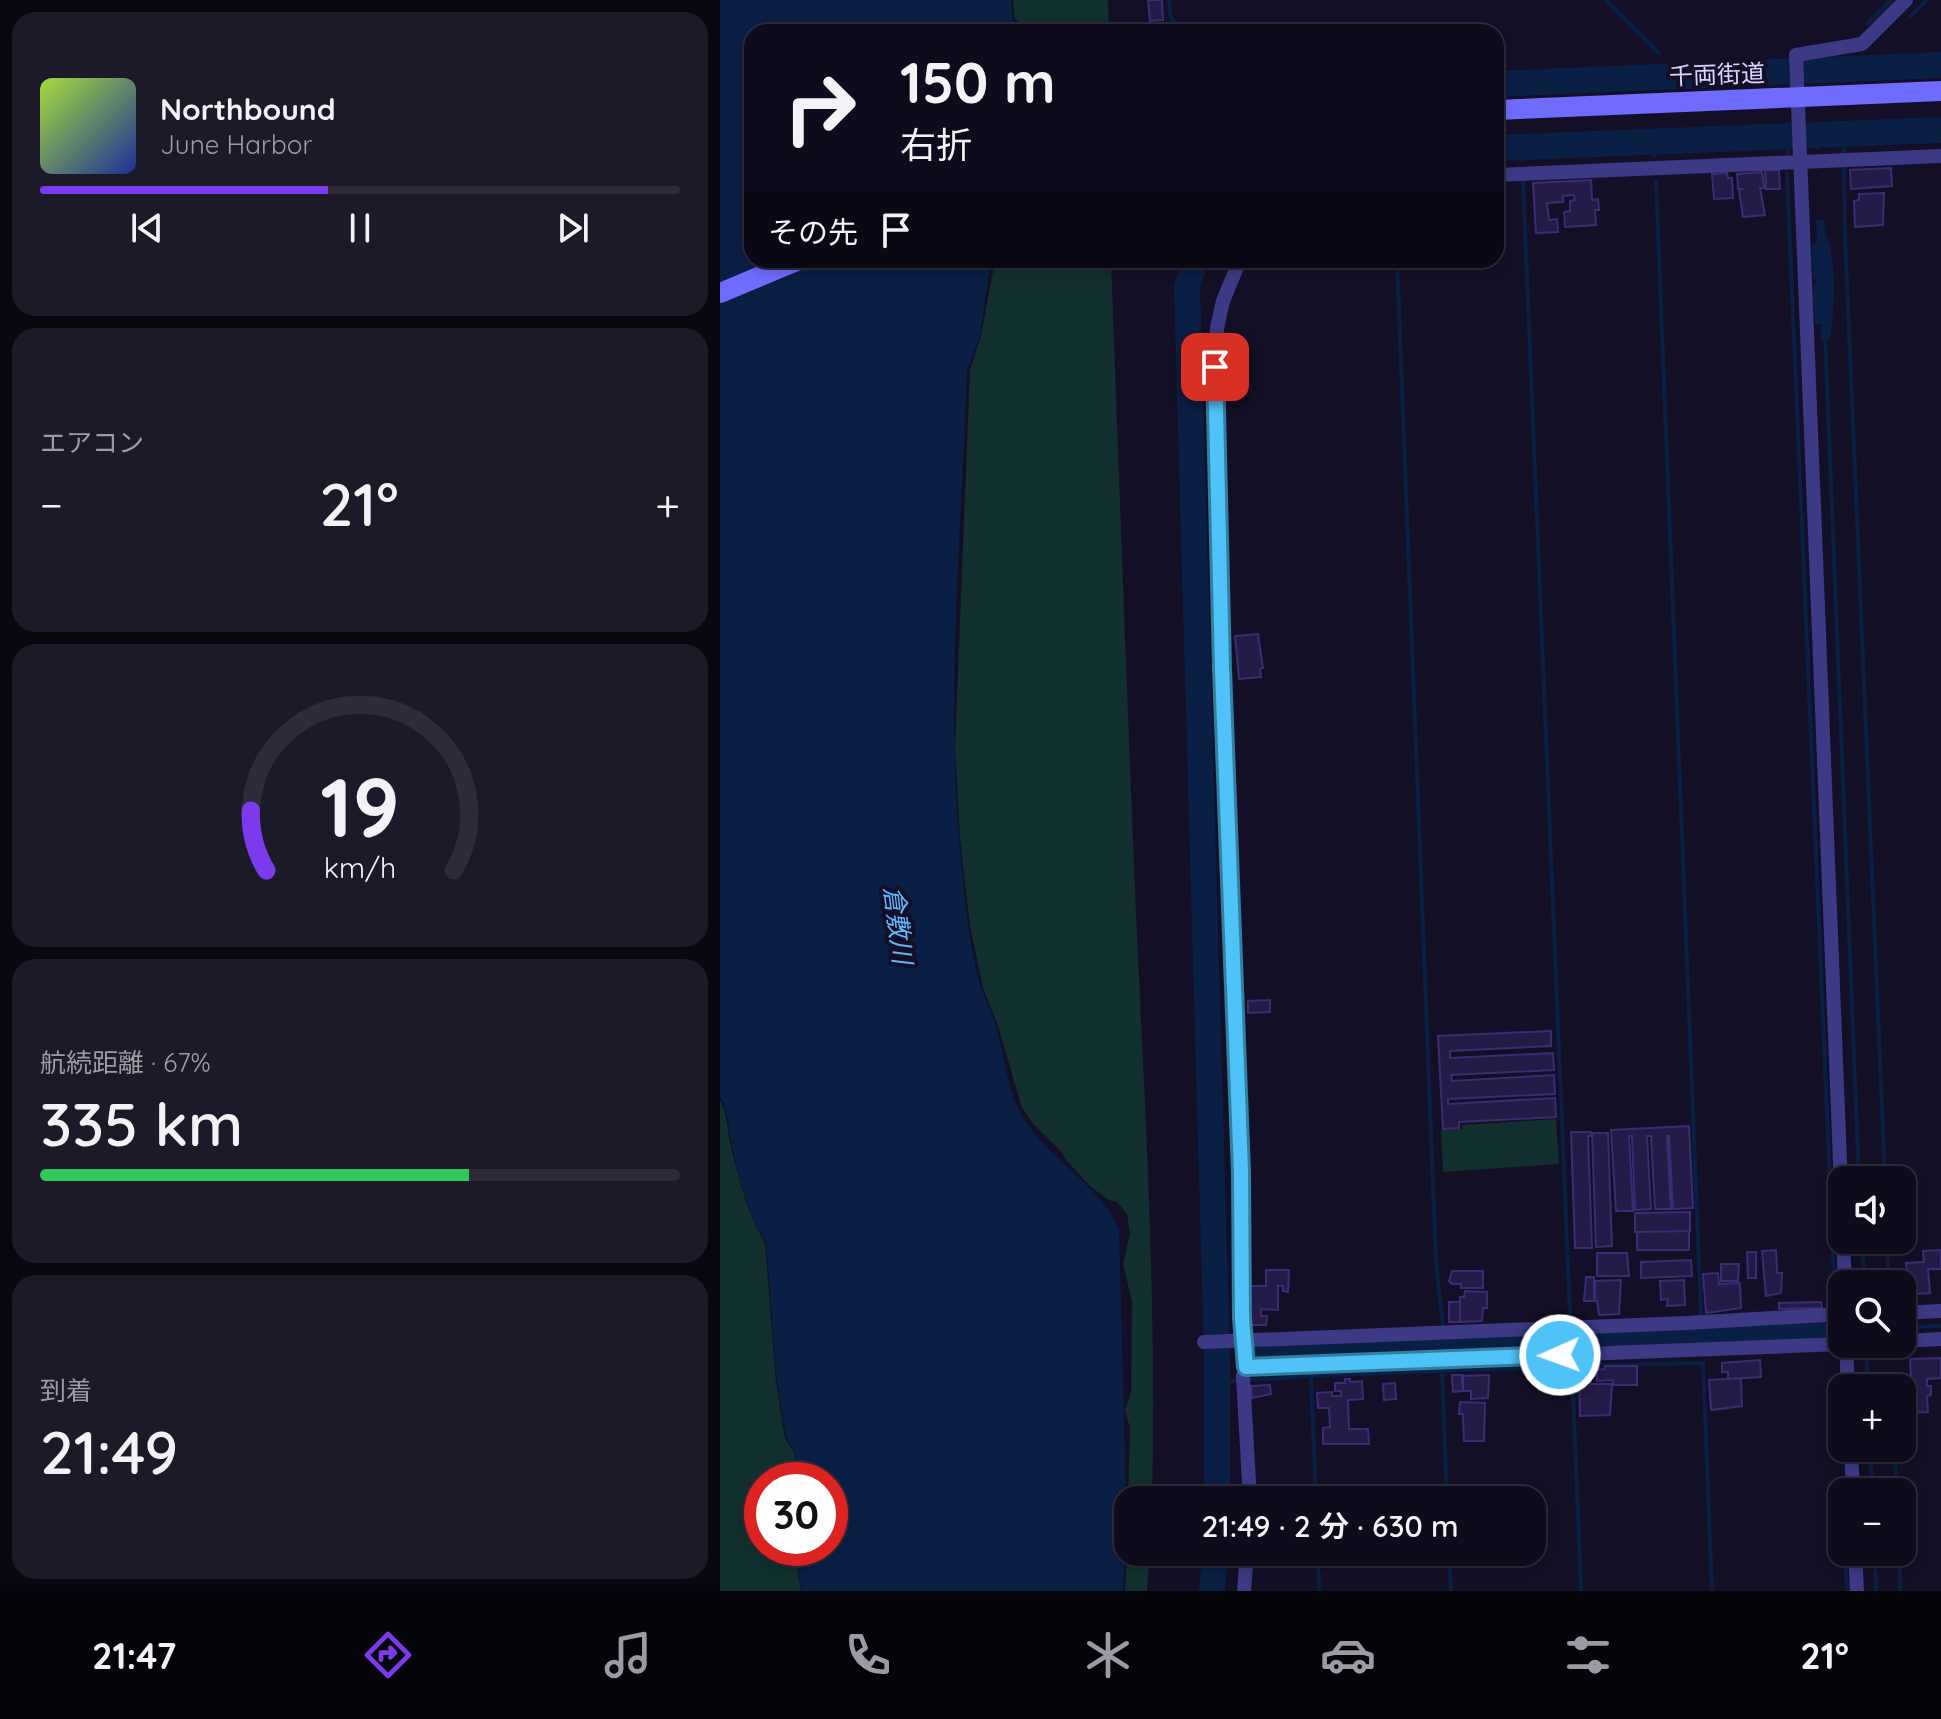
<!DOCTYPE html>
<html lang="ja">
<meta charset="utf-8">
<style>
:root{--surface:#0e0b1c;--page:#1c1929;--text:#f1f3f6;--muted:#9b9ba3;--line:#2e2b3b;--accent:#7c3aed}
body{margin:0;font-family:Quicksand,"Noto Sans JP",sans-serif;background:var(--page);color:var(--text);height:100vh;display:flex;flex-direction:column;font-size:30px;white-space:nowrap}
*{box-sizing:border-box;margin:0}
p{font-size:26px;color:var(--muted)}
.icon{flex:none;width:44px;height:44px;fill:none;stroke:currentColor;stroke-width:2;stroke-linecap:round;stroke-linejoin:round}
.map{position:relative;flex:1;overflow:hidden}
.side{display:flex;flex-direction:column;gap:12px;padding:12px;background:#08060f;width:720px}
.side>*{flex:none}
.guide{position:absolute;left:24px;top:24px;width:760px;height:244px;border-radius:24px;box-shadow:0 4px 12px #0003,0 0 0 2px var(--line);background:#0e0b1c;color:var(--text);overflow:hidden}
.tools{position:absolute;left:1108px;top:1166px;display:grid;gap:16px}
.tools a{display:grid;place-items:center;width:88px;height:88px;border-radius:16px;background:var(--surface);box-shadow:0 4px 12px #0003,0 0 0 2px var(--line);font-size:40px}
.speed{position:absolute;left:24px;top:1462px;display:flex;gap:16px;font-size:40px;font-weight:700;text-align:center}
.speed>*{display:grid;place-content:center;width:104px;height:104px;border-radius:50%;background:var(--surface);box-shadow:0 4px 12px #0003,0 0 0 2px var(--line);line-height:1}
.speed .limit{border:12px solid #d22;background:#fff;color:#111}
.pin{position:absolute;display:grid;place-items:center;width:68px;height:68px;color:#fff;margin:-34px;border-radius:16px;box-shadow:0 4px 12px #0006}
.me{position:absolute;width:88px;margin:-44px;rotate:268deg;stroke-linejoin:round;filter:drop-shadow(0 0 6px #0008)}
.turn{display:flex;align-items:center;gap:28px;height:168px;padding:0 24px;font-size:36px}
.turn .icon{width:104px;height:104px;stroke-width:2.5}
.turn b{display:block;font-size:56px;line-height:68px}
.then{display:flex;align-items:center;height:76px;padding:0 24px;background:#0003;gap:16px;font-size:30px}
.big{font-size:60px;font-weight:600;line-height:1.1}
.side .card{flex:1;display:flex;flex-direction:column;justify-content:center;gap:12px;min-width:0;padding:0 28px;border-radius:24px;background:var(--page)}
.side .dial{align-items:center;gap:0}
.dial svg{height:208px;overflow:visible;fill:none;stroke:var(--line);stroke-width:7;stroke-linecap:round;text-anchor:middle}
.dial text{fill:var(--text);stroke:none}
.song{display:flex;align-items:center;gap:24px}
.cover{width:96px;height:96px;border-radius:12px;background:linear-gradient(135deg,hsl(80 70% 55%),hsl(230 70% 35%))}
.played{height:8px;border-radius:4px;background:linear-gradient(90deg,var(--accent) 45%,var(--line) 45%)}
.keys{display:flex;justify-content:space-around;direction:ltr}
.heat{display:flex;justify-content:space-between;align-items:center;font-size:44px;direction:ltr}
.charge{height:12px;border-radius:6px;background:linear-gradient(90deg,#34c759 67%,var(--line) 0)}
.trip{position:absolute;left:394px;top:1486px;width:432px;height:80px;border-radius:24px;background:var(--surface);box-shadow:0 4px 12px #0003,0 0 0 2px var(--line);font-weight:600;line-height:80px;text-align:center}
.dock{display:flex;height:128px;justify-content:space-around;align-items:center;background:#06040b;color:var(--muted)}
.dock .icon{width:56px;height:56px}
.dock .active{color:var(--accent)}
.dock b{font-size:36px;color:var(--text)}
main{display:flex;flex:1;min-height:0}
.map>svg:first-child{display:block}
.green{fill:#12302f}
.water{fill:#0a1f44}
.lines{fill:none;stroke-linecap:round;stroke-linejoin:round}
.stream{stroke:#0a1f44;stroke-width:4}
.river{stroke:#0a1f44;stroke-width:26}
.building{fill:#241b47;stroke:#3b2d73;stroke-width:2}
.street{stroke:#3d3a85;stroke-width:14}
.secondary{stroke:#6f6bff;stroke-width:20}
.route-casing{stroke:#337fa1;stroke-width:20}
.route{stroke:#4fc3f7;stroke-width:14}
.labels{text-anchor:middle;stroke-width:8;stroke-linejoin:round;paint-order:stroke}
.street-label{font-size:24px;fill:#d9d4ff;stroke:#130f26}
.water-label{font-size:26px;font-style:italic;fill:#62b6ff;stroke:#130f26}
</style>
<main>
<section class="side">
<div class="card">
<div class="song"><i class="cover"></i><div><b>Northbound</b><p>June Harbor</p></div></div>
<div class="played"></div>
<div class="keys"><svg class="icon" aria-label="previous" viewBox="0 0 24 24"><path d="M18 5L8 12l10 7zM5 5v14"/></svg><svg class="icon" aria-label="pause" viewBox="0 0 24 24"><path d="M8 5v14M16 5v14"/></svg><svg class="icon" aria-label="next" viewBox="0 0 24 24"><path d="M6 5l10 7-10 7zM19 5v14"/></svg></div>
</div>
<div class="card"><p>エアコン</p>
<div class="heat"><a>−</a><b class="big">21°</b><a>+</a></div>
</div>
<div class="card dial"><svg viewBox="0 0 100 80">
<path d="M14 69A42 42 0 1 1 86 69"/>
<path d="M14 69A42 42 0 0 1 8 46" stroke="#7c3aed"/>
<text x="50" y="56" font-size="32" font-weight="700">19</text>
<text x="50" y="72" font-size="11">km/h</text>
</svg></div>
<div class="card"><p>航続距離 · 67%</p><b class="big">335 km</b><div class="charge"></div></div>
<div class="card"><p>到着</p><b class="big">21:49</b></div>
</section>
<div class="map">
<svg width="1221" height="1591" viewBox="0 0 1221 1591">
<rect width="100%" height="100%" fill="#130f26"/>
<path class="green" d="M293,0H388L389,32H311L295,19Z
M275,260H391C399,478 407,696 416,914C425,1110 437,1304 432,1500H408L410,1428L405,1410L411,1392L412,1302L403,1264L410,1234L407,1214L397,1202L387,1199L369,1185L347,1161L341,1151L313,1124L302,1108L278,1026L263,988L250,926L240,839L235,747L250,370L261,336Z
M0,1100C7,1113 7,1127 10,1142C18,1176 27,1213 45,1243L56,1382L65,1438L75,1454L72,1480H42V1548H74L81,1591H0Z
M836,1119L839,1164L723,1172L721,1130L742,1129V1125Z
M408,1545V1552H430L427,1591H405Z"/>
<path class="water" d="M0,0H291L294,32H32V260H271L260,336L247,370C242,535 224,702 242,868C246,907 249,949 261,987C265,1001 272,1014 276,1027C284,1052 286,1080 296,1104C318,1155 378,1180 399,1229L407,1531L403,1591H82L75,1548H110V1480H73L76,1454L66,1437L57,1382L46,1242C27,1213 18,1175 11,1140C8,1125 8,1111 0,1097Z
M1096,220H1104C1104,235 1109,237 1111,250C1116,279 1114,311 1110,340H1101V324H1095L1093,294L1096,280L1093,276L1091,244L1097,243Z"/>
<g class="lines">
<path class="stream" d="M449,0C450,12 448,22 461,26
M886,0L939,53
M1191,16L1207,0
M1147,24L1171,0
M1141,68L1144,61
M940,72V77
M1123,134L1124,152
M1097,135L1098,148
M1066,136L1068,153
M932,142L934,157
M801,147L802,159
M1124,168L1125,235L1165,1180
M1067,174L1114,1277
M936,181L981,1315
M803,182L850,1315
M677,260L716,1262L723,1326
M1105,335L1139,1180
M1142,1240L1144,1284
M1167,1240L1169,1284
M1113,1324V1330
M1182,1328L1221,1326
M982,1330V1336
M850,1341L851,1336
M1146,1344L1148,1388
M720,1347L725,1337
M852,1366L983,1363L992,1591
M722,1372L727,1500
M591,1376L852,1366L861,1591
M498,1382L591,1376L596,1500
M1150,1448L1152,1492
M1175,1448L1176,1492
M598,1552L599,1591
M729,1552L731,1591
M1125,1552L1127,1591
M1155,1552L1156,1591
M1179,1552L1180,1591"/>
<path class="river" d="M776,84L1221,65
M776,148L1221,130
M475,260L467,286L497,1357V1500
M533,1355L1119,1330
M492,1591L495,1552"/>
</g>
<path class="building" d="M428,0H442L443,20L430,21Z
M1171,168L1172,186L1131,189L1130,170Z
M1045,170H1059L1060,189H1046Z
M1042,172L1044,188H1040L1045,215L1023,217L1019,191L1022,189H1018L1017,174Z
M1007,173L1008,178H1012L1013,198L994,199L992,174Z
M871,180L872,200L878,199L879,210H875L876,225L845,227L844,212L850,211V201L855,200L854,195L843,196V202L827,203L829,220L837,219L838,232L816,233L813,183Z
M1164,193L1163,225L1135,227L1134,201L1139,200V194Z
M538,634L543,668L540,669L541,677L519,679L515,636Z
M550,1000V1012L528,1013V1001Z
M831,1031V1046L730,1051V1058L833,1053L834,1070L731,1075L732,1081L834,1075L835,1094L728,1099V1104L835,1098L836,1117L739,1122V1128L723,1129L718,1036Z
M969,1126L973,1208L953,1209L949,1136H947L951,1209H935L931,1136H927L931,1209L915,1210L912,1136H909L913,1211H896L891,1130Z
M851,1132H871V1136H868L872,1248H855Z
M872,1133H888L892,1246L876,1247Z
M970,1212V1231L915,1232V1213Z
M969,1231V1250H917V1232Z
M1056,1250L1057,1273H1062L1061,1293L1046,1296L1042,1251Z
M1221,1250V1269H1208L1210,1293L1195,1294V1288H1190L1191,1300L1182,1301V1284H1174V1278L1187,1277L1186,1263L1204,1262L1203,1251Z
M1027,1252H1036V1278H1028Z
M877,1253H907L909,1276H877Z
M971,1260L972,1276L921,1278V1262Z
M1001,1264H1019L1018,1281H1001Z
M546,1270H569L568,1292L563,1291V1286H558V1310L541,1309V1316H547L546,1325H528L531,1286H546Z
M732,1271H763V1288H741V1284H732L729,1281Z
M998,1273L999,1284L1020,1283L1021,1308L986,1313L983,1274Z
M866,1277H874V1301H864Z
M901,1280L899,1314L879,1315L877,1301H875V1281Z
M964,1280L965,1305L947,1306L948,1299L941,1300L940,1281Z
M745,1291L767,1292V1308H763L762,1321L740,1322V1297H744Z
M729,1302H740V1322H729Z
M1101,1302L1102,1308L1059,1309V1303Z
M1221,1358V1378L1207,1379V1386H1211V1395L1207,1396L1208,1412L1186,1413L1185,1378H1191L1190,1359Z
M1040,1360L1041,1377L1008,1379V1372H1002V1363Z
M885,1366H917V1385H893V1380L877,1381V1370L885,1369Z
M859,1368H870L871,1384H892L890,1415L860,1416Z
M732,1375H743V1391L733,1392Z
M769,1375L768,1398L751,1399V1391H743L742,1376Z
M1021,1378L1022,1406L991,1410L989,1380Z
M625,1379H630V1382L642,1381L643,1399L628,1400L629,1429H648L649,1444H603V1428L610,1427L609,1408H598L597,1393L612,1392V1396H621V1391H615V1383H625Z
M675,1383L676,1399L664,1400L663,1384Z
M550,1385L551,1394L532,1398L531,1386Z
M740,1402L765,1403L764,1441H744L743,1414H739Z"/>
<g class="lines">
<path class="street" d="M776,175L1221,156
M520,260L503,301L497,328L494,403L502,669L521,1173L522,1318L526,1367L523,1376L530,1500
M1122,1212L1076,55L1142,44L1186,0
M1123,1240L1125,1284
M1182,1313L1221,1311
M1182,1341L1221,1339
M484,1342L967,1323L1122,1314
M1126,1344L1128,1388
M526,1367L1122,1344
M1131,1448L1133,1492
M1135,1552L1137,1591
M524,1591L527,1552"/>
<path class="secondary" d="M776,110L1221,91
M0,293L79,260"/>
</g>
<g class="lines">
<g class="route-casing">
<path id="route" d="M495,367L502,669L521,1173L522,1318L526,1367L840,1355"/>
</g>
<use href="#route" class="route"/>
</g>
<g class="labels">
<g class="street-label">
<text transform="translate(997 75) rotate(-2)" y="8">千両街道</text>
</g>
<g class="water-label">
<text transform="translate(178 925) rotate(83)" y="9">倉敷川</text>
</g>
</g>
</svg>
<div class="tools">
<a><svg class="icon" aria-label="sound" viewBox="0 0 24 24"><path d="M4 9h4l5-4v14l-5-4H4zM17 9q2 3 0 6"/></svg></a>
<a><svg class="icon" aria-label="search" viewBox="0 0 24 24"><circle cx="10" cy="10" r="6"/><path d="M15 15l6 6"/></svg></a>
<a>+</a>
<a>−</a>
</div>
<div class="speed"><div class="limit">30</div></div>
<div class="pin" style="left:495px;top:367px;background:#d93025"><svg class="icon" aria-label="arrive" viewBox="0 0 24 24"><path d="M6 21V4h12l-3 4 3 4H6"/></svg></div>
<svg class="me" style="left:840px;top:1355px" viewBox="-20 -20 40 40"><circle r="17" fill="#4fc3f7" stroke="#fff" stroke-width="3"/><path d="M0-11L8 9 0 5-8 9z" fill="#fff"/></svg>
<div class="trip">21:49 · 2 分 · 630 m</div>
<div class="guide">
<div class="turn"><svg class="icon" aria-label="right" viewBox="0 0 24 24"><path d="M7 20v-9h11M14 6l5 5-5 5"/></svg><div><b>150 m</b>右折</div></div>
<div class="then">その先<svg class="icon" aria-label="arrive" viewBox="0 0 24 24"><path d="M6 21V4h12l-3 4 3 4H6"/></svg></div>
</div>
</div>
</main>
<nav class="dock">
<b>21:47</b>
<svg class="icon active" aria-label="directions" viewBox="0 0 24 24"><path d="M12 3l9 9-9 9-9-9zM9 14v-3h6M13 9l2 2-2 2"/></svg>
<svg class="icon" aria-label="music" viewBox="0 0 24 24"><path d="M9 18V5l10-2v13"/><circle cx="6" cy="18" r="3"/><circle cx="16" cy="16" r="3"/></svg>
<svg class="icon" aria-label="phone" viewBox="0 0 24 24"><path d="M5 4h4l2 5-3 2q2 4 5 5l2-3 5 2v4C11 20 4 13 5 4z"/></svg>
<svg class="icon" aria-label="climate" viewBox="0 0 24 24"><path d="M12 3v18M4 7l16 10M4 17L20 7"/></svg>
<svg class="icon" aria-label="car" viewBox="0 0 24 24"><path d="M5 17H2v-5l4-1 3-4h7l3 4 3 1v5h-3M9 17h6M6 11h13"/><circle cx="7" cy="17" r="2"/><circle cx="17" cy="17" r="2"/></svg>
<svg class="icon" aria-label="filters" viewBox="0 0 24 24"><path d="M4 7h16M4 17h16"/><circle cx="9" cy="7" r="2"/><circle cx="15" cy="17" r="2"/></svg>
<b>21°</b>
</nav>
